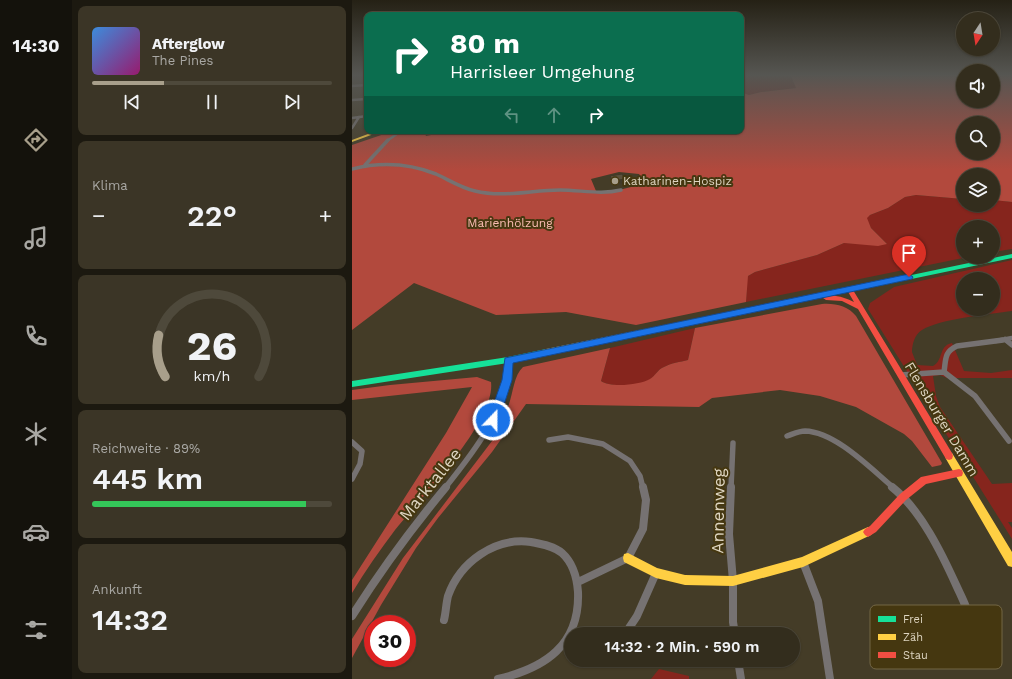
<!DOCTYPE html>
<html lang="de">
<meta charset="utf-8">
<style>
:root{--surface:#332d1d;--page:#3b3526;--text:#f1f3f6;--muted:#a9a8a4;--line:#4e493b;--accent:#a89f8b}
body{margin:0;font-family:"Work Sans",sans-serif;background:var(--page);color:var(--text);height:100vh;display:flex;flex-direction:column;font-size:15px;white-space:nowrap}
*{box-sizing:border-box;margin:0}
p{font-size:13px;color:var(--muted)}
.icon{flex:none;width:22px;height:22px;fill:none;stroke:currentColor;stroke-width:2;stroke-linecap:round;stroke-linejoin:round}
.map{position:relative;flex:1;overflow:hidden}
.side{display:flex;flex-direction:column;gap:6px;padding:6px;background:#1c1910;width:280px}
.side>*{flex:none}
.banner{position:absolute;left:12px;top:12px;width:380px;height:122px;border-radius:8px;box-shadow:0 1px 3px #0004,0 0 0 1px var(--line);background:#0b6e4f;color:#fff;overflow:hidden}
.needle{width:26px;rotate:192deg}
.fabs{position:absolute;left:604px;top:12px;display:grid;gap:8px}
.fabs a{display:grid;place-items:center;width:44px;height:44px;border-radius:50%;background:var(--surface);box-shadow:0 1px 3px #0004,0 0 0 1px var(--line);font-size:20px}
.speed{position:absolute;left:12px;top:615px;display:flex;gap:8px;font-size:20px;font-weight:700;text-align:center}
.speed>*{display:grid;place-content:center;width:52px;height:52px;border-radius:50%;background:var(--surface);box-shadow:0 1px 3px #0004,0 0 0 1px var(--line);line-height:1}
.speed .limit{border:6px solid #d22;background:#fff;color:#111}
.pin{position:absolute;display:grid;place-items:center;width:34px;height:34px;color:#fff;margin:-41px -17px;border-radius:50% 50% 50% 0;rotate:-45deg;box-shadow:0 0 4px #0007}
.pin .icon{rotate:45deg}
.me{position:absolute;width:44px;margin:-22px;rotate:22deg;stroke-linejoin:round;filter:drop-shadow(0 0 3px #0008)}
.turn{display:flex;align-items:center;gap:14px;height:84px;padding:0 20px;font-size:18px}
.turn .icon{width:52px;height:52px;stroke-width:2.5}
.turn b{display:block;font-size:28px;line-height:34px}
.lanes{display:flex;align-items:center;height:38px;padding:0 20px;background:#0003;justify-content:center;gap:20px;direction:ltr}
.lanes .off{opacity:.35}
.big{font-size:30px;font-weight:600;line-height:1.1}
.side .widget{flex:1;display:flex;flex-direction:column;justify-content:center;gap:6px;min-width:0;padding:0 14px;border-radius:8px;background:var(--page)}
.side .dial{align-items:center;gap:0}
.dial svg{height:104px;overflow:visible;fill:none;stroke:var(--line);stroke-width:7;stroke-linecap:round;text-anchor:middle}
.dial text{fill:var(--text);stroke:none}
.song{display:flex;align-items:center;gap:12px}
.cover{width:48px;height:48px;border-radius:6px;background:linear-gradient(135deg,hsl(210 70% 55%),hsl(320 70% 35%))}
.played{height:4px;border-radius:2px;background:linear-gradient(90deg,var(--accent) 30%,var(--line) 30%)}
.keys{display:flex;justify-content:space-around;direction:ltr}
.heat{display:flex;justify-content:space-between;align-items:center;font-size:22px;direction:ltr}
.charge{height:6px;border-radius:3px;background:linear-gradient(90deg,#34c759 89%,var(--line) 0)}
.trip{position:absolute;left:212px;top:627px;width:236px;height:40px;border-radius:20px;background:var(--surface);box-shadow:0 1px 3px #0004,0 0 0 1px var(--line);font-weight:600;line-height:40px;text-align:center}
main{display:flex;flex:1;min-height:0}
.tabs{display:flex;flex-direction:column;width:72px;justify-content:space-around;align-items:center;background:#14120c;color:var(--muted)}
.tabs .icon{width:28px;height:28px}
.tabs .active{color:var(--accent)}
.tabs b{font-size:18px;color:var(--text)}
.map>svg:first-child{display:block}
.green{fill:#86251d;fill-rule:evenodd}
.forest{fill:#b2493d;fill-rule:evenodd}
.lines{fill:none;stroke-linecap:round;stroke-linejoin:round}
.street-far4{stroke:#767272;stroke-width:2.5}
.street-far3{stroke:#767272;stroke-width:3.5}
.street-far2{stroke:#767272;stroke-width:4.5}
.street-far1{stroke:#767272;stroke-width:5.5}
.street{stroke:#767272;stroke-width:8}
.fast{fill:#16e098;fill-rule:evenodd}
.slow{fill:#ffcf43;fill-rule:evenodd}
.jam{fill:#f24e42;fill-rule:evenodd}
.shaded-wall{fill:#403929}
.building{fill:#5c513b;stroke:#403929}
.route{fill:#1a73e8;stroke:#114b97}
.poi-dot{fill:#a89f8b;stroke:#453710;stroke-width:1.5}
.labels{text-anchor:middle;stroke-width:4;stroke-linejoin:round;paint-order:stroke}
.far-poi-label{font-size:12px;fill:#ded5c1;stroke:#453710;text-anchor:start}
.far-park-label{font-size:12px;fill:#fabbb2;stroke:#453710}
.street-label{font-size:14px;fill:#ded5c1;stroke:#453710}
.near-street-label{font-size:17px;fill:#ded5c1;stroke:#453710}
.key{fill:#453710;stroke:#736645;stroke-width:1}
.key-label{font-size:11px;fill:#ded5c1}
</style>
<main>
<nav class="tabs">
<b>14:30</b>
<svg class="icon active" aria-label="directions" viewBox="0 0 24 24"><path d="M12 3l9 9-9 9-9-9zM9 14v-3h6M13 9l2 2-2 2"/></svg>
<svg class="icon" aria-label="music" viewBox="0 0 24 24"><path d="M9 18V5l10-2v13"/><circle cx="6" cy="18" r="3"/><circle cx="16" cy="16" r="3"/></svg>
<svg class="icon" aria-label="phone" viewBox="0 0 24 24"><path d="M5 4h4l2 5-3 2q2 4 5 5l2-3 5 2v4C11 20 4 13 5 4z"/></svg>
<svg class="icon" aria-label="climate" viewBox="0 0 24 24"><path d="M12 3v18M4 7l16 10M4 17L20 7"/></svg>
<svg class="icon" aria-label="car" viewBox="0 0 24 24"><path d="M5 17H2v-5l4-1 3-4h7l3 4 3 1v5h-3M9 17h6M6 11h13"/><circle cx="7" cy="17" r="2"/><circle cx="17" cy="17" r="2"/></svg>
<svg class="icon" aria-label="filters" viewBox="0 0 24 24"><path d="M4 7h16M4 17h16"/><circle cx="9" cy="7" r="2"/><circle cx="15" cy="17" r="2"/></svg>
</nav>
<section class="side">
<div class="widget">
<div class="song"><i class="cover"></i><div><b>Afterglow</b><p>The Pines</p></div></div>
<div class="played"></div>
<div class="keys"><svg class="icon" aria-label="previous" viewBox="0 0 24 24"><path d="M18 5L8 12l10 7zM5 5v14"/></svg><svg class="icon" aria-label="pause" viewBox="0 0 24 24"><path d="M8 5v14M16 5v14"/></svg><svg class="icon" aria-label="next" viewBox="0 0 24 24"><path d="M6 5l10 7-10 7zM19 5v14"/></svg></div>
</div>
<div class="widget"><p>Klima</p>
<div class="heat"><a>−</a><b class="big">22°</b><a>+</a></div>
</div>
<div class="widget dial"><svg viewBox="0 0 100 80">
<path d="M14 69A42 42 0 1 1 86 69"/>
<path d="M14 69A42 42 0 0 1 9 37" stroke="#a89f8b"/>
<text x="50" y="56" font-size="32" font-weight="700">26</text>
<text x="50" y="72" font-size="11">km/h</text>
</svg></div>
<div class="widget"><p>Reichweite · 89%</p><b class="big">445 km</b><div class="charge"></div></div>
<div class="widget"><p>Ankunft</p><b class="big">14:32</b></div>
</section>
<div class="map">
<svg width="660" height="679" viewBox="0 0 660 679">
<rect width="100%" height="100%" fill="#443c27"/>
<path class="green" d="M389,75L439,76L444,88L409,92L397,95L389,92Z
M564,195L611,199V205H641V200L660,202V249L641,252V227H611V257H616L394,302L395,279L396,276L403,272L465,255L492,243L535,244L519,228L514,218L518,215L536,208L553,197Z
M660,260V311C638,314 587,319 570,330C563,334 560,344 560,352L565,365L581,366C592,360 586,346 600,343L612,371L639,373L660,370V378H595L588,375L581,376L584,396L588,407L640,484L660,483V522H656L660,528V539L516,309L518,303L542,287ZM611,279H641V309H611Z
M343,328L336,360C328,362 319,363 312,367C306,369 303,376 298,380C288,386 259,388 249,381L258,348Z
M307,669L337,676V679H299Z"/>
<path class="forest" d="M416,75H611V101H641V75H660V202L641,200V175H611V199L564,195L553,197L536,208L518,215L515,218L519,228L535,244L526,246L492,243L465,255L403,272L396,276L394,302L284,325L214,312L144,315L62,283L0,330V145L41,131H72L74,136L100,131H184L186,133L201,131H389V92L397,95L409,92L444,88L439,76ZM611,123H641V153H611ZM267,172L287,174L291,179L287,185L259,192L244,191L239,179Z
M470,304C483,303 496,306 504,316L590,463L589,465L580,467L560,441L552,434L504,407L468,396L428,390L360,398L347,407L174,404L140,452L86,518L64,548L29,605L0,658V639L51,558L140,441C147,429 153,417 157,404C161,393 162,375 171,367L258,348L249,381C258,388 288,385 298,379C303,376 306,369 312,367C319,363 328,362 336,360L343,328Z
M125,377L139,382C144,421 68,499 43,530C28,550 13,571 0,593V580L94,433L120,387L0,400V390L38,385Z"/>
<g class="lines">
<path class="street-far4" d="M547,75L549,76
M0,86L15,85
M0,100L15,99
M0,118L15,116
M0,128L7,117
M35,141L49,131"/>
<path class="street-far3" d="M13,165L36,140
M0,169C28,162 56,163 84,174C97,180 109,188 123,191C151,198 180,190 208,190C229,190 249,195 269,190"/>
<path class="street-far2" d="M653,339L655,341
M644,341L660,338"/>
<path class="street-far1" d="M654,340L660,345
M592,372L623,396L657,441
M549,375L592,372C594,359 592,352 605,346L651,340
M435,436C441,434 447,431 453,431C484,432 519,469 542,488
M197,440L216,437L251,444L278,461L288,476L291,488
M0,442L10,451L8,464L0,479
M93,488C125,448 153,413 156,360
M379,488L381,443"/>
<path class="street" d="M379,487L377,534L381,581V622L383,634
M540,487C569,510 590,554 605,587C610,598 617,610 617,622C617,630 613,635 607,640H590L574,635
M451,562L466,601L478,679
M226,582L276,558L291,529L294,500L291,487
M0,616C29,570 60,528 94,487
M92,620C94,612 94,604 96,596C108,562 143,537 179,542C189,544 202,546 210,553C221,563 225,578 226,592C228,645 193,668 146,679
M273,634L285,616L304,573
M386,660L389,679"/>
<path class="fast" d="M660,254V258L502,291L499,289L502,287Z
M194,349L197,350L198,352L197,354L156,363L0,387V381L156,357Z"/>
<path class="slow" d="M24,131H30L0,142V140Z
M502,287L504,288L505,289L504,290L194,355L191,354L190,352L191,350L194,349Z
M597,452L600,453L660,552V567L656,566L594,459L593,456L594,453Z
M516,527L519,529L521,532L519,535L451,567L381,586L333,585L304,578L272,562L271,558L272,554L276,553L305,568L333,575L381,576L450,557Z"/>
<path class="jam" d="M498,288L501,290L600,453L601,456L600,459L597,460L594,459L506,309L490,301L474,300L471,298C478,292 494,298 502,302L495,290Z
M607,469L610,470L611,473L610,476L574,484L554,500L524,532L516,537L513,535L511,532L513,529L518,526L548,494L569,477Z"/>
</g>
<path class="shaded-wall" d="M273,179V183L261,184V181Z"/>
<path class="building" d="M270,174L273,179L261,181L258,176Z"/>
<linearGradient id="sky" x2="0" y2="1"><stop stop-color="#252115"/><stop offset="0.44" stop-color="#565652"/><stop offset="1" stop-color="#565652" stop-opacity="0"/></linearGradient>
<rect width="660" height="170" fill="url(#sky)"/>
<path class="route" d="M557,274L561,277L560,279L161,363L160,380L147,420L145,423L141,425L138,423L136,420L150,380L153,358Z"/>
<circle class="poi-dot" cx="263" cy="181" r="4"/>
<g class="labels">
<g class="far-poi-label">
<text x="271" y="185">Katharinen-Hospiz</text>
</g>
<g class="far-park-label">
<text x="158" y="227">Marienhölzung</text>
</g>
<g class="street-label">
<text transform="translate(590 419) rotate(59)" y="5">Flensburger Damm</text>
</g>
<g class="near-street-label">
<text transform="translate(78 484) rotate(-51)" y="6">Marktallee</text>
<text transform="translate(366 511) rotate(-89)" y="6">Annenweg</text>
</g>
</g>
<rect x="518" y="605" width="132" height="64" rx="6" class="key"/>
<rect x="526" y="616" width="18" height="6" fill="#16e098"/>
<rect x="526" y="634" width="18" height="6" fill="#ffcf43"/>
<rect x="526" y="652" width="18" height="6" fill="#f24e42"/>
<g class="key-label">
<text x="551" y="623">Frei</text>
<text x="551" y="641">Zäh</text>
<text x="551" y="659">Stau</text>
</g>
</svg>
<div class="fabs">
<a><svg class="needle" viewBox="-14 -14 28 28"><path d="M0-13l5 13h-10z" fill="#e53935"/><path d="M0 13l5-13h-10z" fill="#a9a8a4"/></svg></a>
<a><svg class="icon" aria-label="sound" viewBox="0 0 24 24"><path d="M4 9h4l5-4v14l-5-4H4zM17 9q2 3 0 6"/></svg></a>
<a><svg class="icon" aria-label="search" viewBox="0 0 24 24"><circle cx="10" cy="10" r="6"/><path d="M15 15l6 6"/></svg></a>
<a><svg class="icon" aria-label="layers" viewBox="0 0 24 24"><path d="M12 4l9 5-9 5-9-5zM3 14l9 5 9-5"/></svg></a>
<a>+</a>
<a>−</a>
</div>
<div class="speed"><div class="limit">30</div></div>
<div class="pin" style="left:557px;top:277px;background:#d93025"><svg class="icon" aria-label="arrive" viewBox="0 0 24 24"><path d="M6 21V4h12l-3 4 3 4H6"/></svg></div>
<svg class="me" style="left:141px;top:420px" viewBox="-20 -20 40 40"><circle r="17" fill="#1a73e8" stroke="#fff" stroke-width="3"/><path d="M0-11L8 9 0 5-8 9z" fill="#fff"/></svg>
<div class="trip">14:32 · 2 Min. · 590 m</div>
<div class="banner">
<div class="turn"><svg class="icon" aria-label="right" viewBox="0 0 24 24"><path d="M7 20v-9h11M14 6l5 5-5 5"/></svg><div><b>80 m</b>Harrisleer Umgehung</div></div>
<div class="lanes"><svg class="icon off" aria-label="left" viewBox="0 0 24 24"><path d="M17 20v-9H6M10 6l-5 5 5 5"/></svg><svg class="icon off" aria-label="ahead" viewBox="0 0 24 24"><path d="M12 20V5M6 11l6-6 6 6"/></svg><svg class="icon" aria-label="right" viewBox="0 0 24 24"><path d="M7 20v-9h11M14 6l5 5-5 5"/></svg></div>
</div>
</div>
</main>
